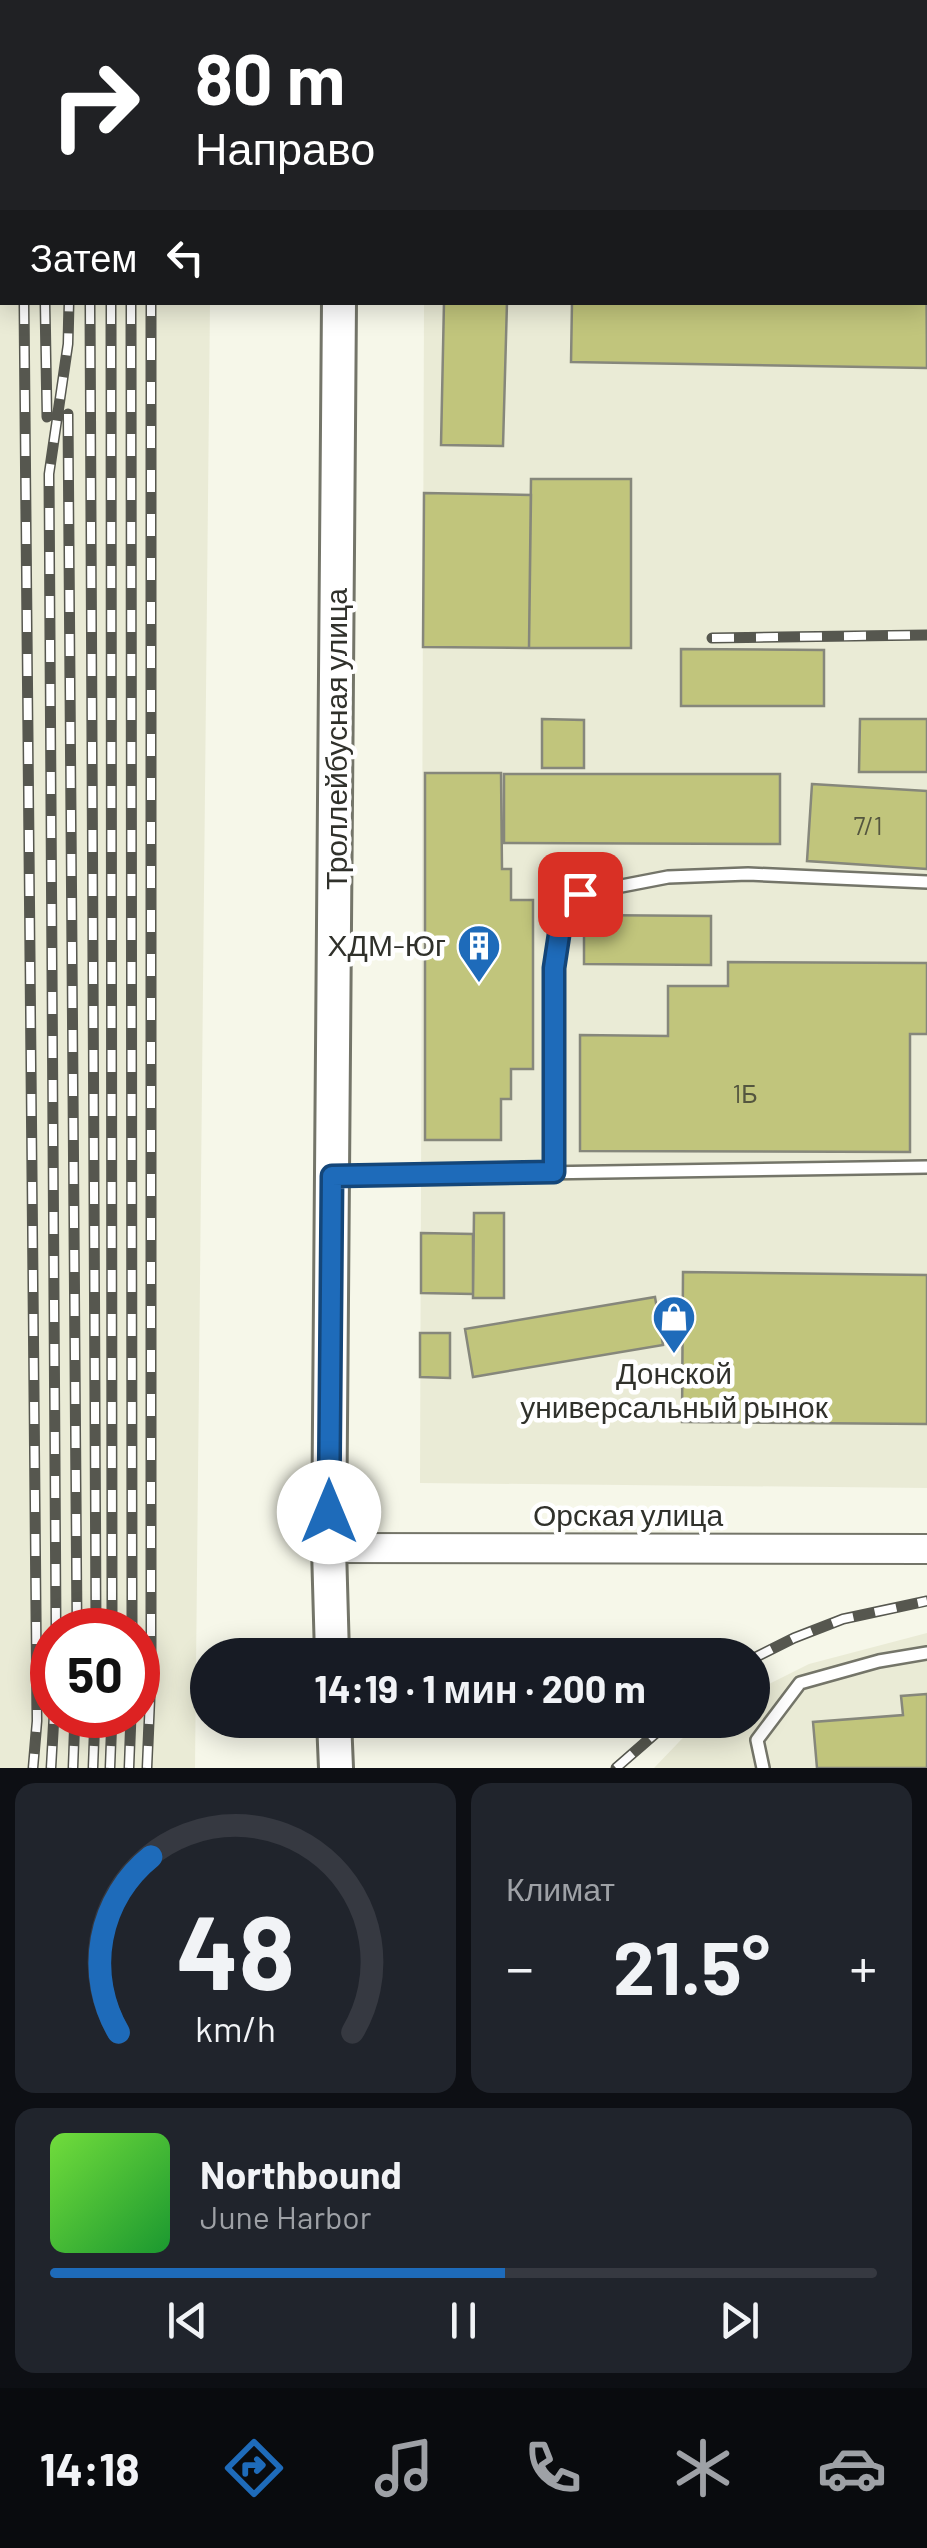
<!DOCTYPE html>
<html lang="ru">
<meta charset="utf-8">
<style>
:root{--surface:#171b24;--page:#20242c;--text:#f1f3f6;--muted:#9ea1a6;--line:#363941;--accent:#1e6bba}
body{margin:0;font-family:Barlow,sans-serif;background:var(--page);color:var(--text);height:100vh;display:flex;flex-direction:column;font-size:38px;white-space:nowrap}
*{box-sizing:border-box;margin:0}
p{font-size:32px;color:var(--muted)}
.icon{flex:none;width:55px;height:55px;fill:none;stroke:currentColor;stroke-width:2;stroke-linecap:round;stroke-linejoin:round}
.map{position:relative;height:1768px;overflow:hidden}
.panel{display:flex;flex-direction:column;gap:15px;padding:15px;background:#0d0f14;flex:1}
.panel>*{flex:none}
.hud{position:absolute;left:0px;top:0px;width:928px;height:305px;box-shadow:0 5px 25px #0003;background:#202124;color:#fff;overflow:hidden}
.speed{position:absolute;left:30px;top:1608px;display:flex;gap:20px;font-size:50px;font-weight:700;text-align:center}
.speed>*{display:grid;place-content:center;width:130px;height:130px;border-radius:50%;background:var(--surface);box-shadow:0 5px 25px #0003;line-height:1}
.speed .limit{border:15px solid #d22;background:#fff;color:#111}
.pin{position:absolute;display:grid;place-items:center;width:85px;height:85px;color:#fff;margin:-42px;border-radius:20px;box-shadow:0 5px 15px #0006}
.me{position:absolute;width:110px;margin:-55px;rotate:0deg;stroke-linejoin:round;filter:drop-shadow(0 0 8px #0008)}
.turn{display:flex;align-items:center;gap:35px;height:210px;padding:0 30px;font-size:45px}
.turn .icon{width:130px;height:130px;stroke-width:2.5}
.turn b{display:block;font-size:70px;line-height:85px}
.then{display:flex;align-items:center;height:95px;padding:0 30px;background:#0003;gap:20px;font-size:38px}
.big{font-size:75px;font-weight:700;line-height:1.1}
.panel .widget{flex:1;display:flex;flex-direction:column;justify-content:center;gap:15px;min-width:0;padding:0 35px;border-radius:20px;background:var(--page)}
.panel .dial{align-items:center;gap:0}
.dial svg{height:260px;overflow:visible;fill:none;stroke:var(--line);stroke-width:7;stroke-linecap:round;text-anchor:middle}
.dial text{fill:var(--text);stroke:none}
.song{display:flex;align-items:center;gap:30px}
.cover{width:120px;height:120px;border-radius:15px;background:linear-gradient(135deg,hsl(100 70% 55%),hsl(130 70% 35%))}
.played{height:10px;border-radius:5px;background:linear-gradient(90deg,var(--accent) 55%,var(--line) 55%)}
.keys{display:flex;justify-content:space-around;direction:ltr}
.heat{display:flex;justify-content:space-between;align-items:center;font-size:55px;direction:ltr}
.panel .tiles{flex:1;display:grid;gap:15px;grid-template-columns:1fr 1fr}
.widget:last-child{grid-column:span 2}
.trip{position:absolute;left:190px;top:1638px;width:580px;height:100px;border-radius:50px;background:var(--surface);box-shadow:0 5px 25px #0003;font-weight:700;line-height:100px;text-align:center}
.menu{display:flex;height:160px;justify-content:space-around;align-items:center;background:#090b0e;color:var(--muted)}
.menu .icon{width:70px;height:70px}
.menu .on{color:var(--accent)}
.menu b{font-size:45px;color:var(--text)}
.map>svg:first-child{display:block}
.built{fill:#eaebd6;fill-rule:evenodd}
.building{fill:#c1c57c;stroke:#86877b;stroke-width:2.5}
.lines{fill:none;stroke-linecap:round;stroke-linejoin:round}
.service-casing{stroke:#747569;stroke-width:16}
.tertiary-casing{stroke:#747569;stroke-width:32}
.secondary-casing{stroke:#747569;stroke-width:38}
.service{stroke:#fff;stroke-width:11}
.tertiary{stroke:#fff;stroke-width:28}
.secondary{stroke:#fff;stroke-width:32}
.rail-casing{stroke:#56574f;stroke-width:11}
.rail{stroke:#fff;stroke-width:8;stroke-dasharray:22;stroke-linecap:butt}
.route-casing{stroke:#144679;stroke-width:25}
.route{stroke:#1e6bba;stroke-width:18}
.labels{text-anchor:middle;stroke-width:9;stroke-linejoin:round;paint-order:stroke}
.number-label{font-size:25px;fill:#54563f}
.street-label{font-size:30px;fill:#30312b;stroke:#fff}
.poi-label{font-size:30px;fill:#30312b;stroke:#fff;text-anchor:end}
</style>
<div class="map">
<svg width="927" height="1768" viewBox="0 0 927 1768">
<rect width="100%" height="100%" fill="#f6f7e9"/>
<path class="built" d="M0,0H213L2,2V302L210,303L195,1768H0ZM52,1630H138V1715H52Z
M475,0H927V1488L420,1483L424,303L925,302V2Z
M927,1633V1768H654L700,1720H752L753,1692L809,1664Z"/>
<path class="building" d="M925,74L927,368L571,362L572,302H925Z
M444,302H507L503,446L441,445Z
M531,479H631V648H529Z
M424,493L531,495L529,648L423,647Z
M681,649L824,650V706H681Z
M542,719L584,720V768H542Z
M860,719H927V772H859Z
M425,773H501L502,869H511V900H533V1069H511V1099H501V1140H425Z
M504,774H780V844L504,843Z
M812,784L927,791V869L807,861Z
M584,915L711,916V965L584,964Z
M728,962L927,963V1034H910V1152L580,1151V1035L668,1036V986H728Z
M474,1213H504V1298H473Z
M421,1233L473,1234V1294L421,1293Z
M683,1272L927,1275V1424L682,1422Z
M655,1297L663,1345L473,1377L465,1329Z
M420,1333H450V1378L420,1377Z
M927,1694V1768H817L813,1722L903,1715L901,1696Z"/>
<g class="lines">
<g class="service-casing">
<path id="service" d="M554,1172V968L562,915L580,894L668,877L748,874L927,882
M336,1176L927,1167
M763,1768L757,1740L800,1683L879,1661L927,1653"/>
</g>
<g class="tertiary-casing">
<path id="tertiary" d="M329,1548L927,1549"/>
</g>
<g class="secondary-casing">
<path id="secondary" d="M341,2V0
M332,1655L329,1548L339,302
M334,1720L336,1768"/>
</g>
<use href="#service" class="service"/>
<use href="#tertiary" class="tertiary"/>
<use href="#secondary" class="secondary"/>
<g class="rail-casing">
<path id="rail" d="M16,0V2
M37,0V2
M61,0V2
M104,0V2
M125,0L126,2
M24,302L37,1721L33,1768
M45,302L47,417
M90,302L96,1630
M111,302L112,1630
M131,302L132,1630
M68,414L77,1630
M712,638L927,635
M56,1630L49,474L68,344L69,302
M752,1659L794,1638L843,1619L927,1601
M51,1768L54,1715
M73,1768L75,1715
M93,1768L95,1715
M110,1768L112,1715
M129,1768L131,1715
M147,1768L151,1675V302
M616,1768L671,1720"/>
</g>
<use href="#rail" class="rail"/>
</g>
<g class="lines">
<g class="route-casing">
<path id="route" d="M329,1512L332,1176L554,1172V968L562,915L580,894"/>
</g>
<use href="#route" class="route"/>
</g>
<defs>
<g id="building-pin" transform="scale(2.25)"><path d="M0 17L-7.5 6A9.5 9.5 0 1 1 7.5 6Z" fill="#1e6bba" stroke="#fff"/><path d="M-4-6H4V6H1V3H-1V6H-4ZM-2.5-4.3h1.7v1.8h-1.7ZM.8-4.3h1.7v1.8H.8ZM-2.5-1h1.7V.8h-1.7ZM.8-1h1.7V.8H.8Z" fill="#fff"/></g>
<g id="shop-pin" transform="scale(2.25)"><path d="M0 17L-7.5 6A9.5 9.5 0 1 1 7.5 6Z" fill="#1e6bba" stroke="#fff"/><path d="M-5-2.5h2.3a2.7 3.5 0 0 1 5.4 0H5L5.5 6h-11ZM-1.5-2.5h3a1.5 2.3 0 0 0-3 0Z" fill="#fff"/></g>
</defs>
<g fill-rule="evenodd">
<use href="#building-pin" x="479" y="946"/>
<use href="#shop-pin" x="674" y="1317"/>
</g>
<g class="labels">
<g class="number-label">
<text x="868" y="835">7/1</text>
<text x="745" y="1103">1Б</text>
</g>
<g class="street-label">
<text transform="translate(337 739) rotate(-90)" y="10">Троллейбусная улица</text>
<text x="628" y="1526">Орская улица</text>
</g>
<g class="poi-label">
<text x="446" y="956">ХДМ-Юг</text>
<text x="674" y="1384" text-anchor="middle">Донской<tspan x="674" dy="34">универсальный рынок</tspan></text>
</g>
</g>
</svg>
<div class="speed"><div class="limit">50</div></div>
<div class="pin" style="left:580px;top:894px;background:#d93025"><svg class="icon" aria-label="arrive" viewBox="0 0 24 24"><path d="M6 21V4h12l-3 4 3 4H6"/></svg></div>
<svg class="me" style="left:329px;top:1512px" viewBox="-20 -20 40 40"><circle r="19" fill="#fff"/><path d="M0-13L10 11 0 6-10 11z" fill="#1e6bba"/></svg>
<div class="trip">14:19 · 1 мин · 200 m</div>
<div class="hud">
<div class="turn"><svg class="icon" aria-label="right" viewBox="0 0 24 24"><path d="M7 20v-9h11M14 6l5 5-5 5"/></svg><div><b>80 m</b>Направо</div></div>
<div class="then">Затем<svg class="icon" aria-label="left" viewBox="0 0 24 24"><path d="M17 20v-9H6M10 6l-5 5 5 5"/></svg></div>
</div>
</div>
<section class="panel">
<div class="tiles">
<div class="widget dial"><svg viewBox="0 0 100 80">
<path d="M14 69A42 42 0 1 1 86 69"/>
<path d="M14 69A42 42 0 0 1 24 15" stroke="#1e6bba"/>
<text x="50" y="56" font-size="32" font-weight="700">48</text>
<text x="50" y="72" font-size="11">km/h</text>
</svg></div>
<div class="widget"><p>Климат</p>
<div class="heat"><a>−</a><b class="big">21.5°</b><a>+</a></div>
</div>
<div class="widget">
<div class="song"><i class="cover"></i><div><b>Northbound</b><p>June Harbor</p></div></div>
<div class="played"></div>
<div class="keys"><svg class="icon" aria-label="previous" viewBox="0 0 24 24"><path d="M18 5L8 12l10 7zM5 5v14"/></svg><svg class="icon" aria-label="pause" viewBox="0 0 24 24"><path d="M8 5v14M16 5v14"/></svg><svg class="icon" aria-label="next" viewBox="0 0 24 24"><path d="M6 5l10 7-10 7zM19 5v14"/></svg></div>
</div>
</div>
</section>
<nav class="menu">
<b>14:18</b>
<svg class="icon on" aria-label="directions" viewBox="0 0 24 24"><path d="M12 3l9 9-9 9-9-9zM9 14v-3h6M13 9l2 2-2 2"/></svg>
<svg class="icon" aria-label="music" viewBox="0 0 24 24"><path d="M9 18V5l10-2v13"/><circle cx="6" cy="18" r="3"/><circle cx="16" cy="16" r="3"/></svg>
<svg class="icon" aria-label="phone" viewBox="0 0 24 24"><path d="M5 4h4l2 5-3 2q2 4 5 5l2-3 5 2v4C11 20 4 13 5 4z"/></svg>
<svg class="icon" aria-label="climate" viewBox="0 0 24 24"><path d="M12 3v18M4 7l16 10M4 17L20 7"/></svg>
<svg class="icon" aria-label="car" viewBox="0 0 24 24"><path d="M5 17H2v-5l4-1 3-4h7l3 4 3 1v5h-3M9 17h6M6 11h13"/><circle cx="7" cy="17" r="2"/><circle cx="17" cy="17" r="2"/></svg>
</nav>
